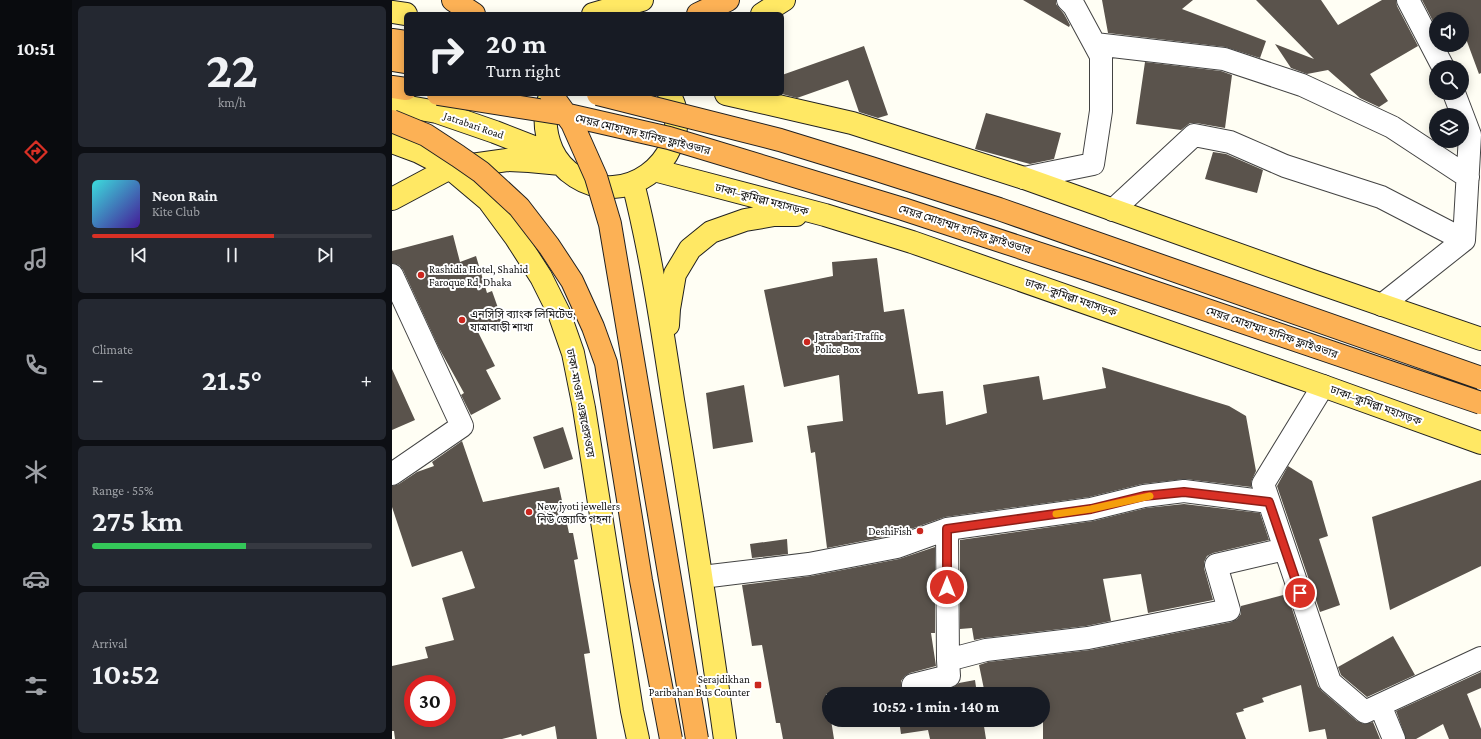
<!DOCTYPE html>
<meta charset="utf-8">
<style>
:root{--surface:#171b24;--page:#242831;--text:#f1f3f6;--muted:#9ea1a6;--line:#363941;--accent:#d93025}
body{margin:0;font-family:"Crimson Pro","Noto Sans Bengali",serif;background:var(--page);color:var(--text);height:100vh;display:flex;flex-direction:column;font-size:15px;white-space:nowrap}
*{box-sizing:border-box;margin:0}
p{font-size:13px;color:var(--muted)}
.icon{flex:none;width:22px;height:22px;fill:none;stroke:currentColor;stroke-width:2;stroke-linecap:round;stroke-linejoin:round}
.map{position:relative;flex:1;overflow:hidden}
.side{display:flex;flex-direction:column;gap:6px;padding:6px;background:#0d0f14;width:320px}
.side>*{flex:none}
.banner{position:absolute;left:12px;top:12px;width:380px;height:84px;border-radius:6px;box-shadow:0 2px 10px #0003;background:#171b24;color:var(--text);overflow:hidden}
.buttons{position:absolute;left:1037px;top:12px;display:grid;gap:8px}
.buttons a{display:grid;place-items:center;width:40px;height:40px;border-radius:50%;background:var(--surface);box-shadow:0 2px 10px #0003;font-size:20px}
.speed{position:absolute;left:12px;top:675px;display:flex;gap:8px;font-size:20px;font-weight:700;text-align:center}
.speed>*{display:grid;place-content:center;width:52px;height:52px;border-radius:50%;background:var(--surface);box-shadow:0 2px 10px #0003;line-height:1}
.speed .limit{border:6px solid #d22;background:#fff;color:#111}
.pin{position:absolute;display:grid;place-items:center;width:34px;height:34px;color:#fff;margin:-17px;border:2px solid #fff;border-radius:50%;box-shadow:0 1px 4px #0007}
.me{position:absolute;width:44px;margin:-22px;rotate:0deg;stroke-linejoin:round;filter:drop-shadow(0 0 3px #0008)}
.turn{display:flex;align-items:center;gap:14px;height:84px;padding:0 16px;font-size:18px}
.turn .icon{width:52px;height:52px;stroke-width:2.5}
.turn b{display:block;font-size:28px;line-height:34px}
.big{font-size:30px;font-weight:700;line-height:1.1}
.side .widget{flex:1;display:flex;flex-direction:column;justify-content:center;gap:6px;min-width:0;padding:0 14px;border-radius:6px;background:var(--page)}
.side .dial{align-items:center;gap:0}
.dial b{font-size:52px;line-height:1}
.song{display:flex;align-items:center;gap:12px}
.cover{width:48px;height:48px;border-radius:6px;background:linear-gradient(135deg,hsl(180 70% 55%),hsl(260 70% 35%))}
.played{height:4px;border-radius:2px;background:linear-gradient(90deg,var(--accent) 65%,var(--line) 65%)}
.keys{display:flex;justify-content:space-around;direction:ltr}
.heat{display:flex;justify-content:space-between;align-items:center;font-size:22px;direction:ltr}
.charge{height:6px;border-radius:3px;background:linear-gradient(90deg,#34c759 55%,var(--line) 0)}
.trip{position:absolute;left:430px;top:687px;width:228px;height:40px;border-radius:20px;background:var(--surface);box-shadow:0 2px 10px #0003;font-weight:700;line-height:40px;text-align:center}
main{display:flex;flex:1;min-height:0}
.dock{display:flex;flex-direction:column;width:72px;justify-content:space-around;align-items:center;background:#090b0e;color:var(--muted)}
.dock .icon{width:28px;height:28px}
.dock .current{color:var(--accent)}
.dock b{font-size:18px;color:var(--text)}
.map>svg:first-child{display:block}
.building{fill:#5a534c;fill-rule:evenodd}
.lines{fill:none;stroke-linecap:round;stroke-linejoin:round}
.minor-casing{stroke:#434343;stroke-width:24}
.major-casing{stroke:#212121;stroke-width:24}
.highway-casing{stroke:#212121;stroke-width:24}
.minor{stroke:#fff;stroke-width:22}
.major{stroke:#ffe864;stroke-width:22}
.highway{stroke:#fcb155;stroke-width:22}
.highway-bridge-casing{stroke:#212121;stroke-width:24;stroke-linecap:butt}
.highway-bridge{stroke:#fcb155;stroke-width:22}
.route-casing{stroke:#8d1f18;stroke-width:10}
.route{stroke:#d93025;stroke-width:7}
.slow{stroke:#f59e0b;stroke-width:7}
.poi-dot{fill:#ca271f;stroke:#fff;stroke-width:1.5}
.labels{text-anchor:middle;stroke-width:4;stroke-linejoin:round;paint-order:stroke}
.street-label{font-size:11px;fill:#101010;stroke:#fff}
.poi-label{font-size:11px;fill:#101010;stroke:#fff;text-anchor:start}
</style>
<main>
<nav class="dock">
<b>10:51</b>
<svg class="icon current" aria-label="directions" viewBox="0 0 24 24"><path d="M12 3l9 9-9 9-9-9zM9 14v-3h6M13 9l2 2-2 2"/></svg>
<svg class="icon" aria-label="music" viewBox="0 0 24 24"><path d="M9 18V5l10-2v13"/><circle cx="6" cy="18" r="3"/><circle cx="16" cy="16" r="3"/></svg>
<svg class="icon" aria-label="phone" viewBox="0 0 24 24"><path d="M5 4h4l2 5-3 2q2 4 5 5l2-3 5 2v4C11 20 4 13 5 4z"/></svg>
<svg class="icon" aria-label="climate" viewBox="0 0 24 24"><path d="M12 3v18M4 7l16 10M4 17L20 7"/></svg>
<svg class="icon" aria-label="car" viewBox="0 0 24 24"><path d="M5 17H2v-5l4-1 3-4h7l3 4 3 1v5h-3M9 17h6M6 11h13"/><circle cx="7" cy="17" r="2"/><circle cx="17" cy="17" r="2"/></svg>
<svg class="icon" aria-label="filters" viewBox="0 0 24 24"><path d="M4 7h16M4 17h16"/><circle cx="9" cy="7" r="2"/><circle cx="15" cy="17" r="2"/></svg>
</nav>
<section class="side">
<div class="widget dial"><b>22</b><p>km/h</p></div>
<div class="widget">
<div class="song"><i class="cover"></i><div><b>Neon Rain</b><p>Kite Club</p></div></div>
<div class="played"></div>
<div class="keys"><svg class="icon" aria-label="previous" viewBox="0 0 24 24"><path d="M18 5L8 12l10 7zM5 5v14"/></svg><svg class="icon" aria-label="pause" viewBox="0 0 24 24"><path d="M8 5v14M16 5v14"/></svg><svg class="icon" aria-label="next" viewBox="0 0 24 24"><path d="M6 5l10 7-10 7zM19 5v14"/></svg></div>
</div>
<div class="widget"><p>Climate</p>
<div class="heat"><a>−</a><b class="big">21.5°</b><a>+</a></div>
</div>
<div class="widget"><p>Range · 55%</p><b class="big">275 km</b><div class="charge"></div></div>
<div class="widget"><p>Arrival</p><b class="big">10:52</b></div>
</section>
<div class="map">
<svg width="1089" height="739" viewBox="0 0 1089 739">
<rect width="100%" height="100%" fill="#fffef4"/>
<path class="building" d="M631,0H664V4L672,14L678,25L677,27Z
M710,0H801L790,9L874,41L868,58L833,47L716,33Z
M864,0H929L946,25L990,0H1004L1005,6L1026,46L978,74L996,101L987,107L968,98L936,70L915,74L899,68L883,44L922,59Z
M1030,0H1089V73L1087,74L1070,28V19H1044V27Z
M472,46L496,115L486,118L467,112L456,80L405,98L390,94V75Z
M753,62L829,71L840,75L833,128L804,123H798L789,130L744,124Z
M594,113L669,133L662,159L638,164L583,149Z
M821,152L834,154L871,170L865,193L813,179Z
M61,235L68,262L84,256L95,293L100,291L111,322L86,332L103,366L94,370L109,399L79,415L69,395L72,393L47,348L11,270L7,265L0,263V251Z
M485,258L492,312L512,309L526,394L551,391L554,425L595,413L591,385L647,376L651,400L714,388L710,367L837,406L854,416L864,471L859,482V487L793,479L750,484L697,497L553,517L502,535L435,548L423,452L419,453L415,426L451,421L447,375L392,387L372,290L441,276L440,262Z
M0,369L23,420L0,430Z
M352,385L361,442L321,449L314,393Z
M171,427L181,459L152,469L141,437Z
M70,441L91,502L167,487L177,533H181L186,559L182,560L198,653L192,654L205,739H165L163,726L130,736L129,734L110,739H3L2,731H0V666L36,658L33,647L62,640L50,598L83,588L70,551L20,567L0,507V486L7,484L25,472L42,466L40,462ZM21,684H55V718H21Z
M896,466L920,481L936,536L927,539L948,605L928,612L885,486Z
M1089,480V566L998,610L980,517Z
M792,504L868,513L877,540L821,553L815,556L812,562V568L821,600L756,613L749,574L711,579L719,621L694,626L592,638L582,640L580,628L568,629V540L701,521L754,508Z
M395,539L396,554L360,558L358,544Z
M543,547V633H539L544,666L518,673L513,676L509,681V688L512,694H434L437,720H439L442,739H391L388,723H384L370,645L360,646L350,585L419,576L507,559Z
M895,594L926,686L930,691L965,721L972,724L981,722L988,739H935L933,729L917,732L909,685L870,698L872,702L851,709L852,711L844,713L854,739H651V694H593L587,665L596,662L698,650L839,622L845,619L849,614V606Z
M1001,636L1023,675L975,697L949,675L946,667Z
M1089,672V688L1075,694L1089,729V739H1057L1051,724L1024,739H1014L1004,711Z
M583,680L585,694H537L560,688L567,683Z
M507,720H591L594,739H538L536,730L509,734Z"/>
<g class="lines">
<g class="minor-casing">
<path id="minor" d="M1016,0L1051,67
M703,44L832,59L910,85L1000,127L1076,177
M632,178L701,164L709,111V56L682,6L676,0
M721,210L802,135L838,142L893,166L989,197L1072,240
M0,275L70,426L0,474
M990,305L1072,240L1078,135L1062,93
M931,386L871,484L938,682L973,712L1089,658
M555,529L556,660
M310,577L417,564L505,547L555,529L699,509L752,496L792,491L877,502
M521,685L557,676L556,660L594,650L696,638L837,610L824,565L893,549
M988,705L1002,739"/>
</g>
<g class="major-casing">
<path id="major" d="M0,12L14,14
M201,14L250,0
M370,14L392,0
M159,94C151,113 152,131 160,150C165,161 173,170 184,177C232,208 294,163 283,108C282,103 279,98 277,94
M334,94L460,123L632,178L918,280L1089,339
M0,104L45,112L103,132L162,155
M0,142L27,152L58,168L96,200L124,238L149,277L167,313L181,353L192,408L240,711L246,739
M262,170L433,215L520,242L931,386L1089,443
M241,183C259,254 270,328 281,400C300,513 317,626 333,739
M0,199L58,168L115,160L137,161L169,164
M276,325L277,309L283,274L298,249L319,232L353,220L382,215H404"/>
</g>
<g class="highway-casing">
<path id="highway" d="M61,0L82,14
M306,14L336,0
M0,40L14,42
M0,60L14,62
M0,87L14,89"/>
</g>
<use href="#minor" class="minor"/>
<use href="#major" class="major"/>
<use href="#highway" class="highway"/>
<g class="highway-bridge-casing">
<path id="highway-bridge" d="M46,94L172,114L277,138L511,209L697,270L1089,403
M159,94L180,123L204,177L218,224L305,739
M206,94L388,140L479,168L607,209L1089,378
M0,121L34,135L66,156L89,172L127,207L157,246L180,281L201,327L214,363L249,580L279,739"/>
</g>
<use href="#highway-bridge" class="highway-bridge"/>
</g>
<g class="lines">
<g class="route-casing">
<path id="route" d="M555,587V529L699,509L752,496L792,492L877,502L908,593"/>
</g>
<use href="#route" class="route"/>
<path class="slow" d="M664,514L699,509L758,496"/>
</g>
<g class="poi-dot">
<circle cx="29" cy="275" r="4"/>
<circle cx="70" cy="320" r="4"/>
<circle cx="415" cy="342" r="4"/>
<circle cx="137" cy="512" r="4"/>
<circle cx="528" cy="531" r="4"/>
<rect x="362" y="681" width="8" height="8" rx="2"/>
</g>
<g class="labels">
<g class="street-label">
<text transform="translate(82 125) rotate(19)" y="4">Jatrabari Road</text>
<text transform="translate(251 134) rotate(14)" y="4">মেয়র মোহাম্মদ হানিফ ফ্লাইওভার</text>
<text transform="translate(370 199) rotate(15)" y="4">ঢাকা–কুমিল্লা মহাসড়ক</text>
<text transform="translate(573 229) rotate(18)" y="4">মেয়র মোহাম্মদ হানিফ ফ্লাইওভার</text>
<text transform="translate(679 297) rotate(19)" y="4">ঢাকা–কুমিল্লা মহাসড়ক</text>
<text transform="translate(880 332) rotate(19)" y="4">মেয়র মোহাম্মদ হানিফ ফ্লাইওভার</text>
<text transform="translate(189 403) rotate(79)" y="4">ঢাকা-মাওয়া এক্সপ্রেসওয়ে</text>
<text transform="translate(984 405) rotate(20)" y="4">ঢাকা–কুমিল্লা মহাসড়ক</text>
</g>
<g class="poi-label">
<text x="37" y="273">Rashidia Hotel, Shahid<tspan x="37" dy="13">Faroque Rd, Dhaka</tspan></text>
<text x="78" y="318">এনসিসি ব্যাংক লিমিটেড,<tspan x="78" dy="13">যাত্রাবাড়ী শাখা</tspan></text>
<text x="423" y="340">Jatrabari Traffic<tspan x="423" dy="13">Police Box</tspan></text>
<text x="145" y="510">New jyoti jewellers<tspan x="145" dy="13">নিউ জ্যোতি গহনা</tspan></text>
<text x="520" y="535" text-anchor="end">DeshiFish</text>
<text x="358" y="683" text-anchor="end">Serajdikhan<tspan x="358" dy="13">Paribahan Bus Counter</tspan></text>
</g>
</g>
</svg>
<div class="buttons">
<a><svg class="icon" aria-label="sound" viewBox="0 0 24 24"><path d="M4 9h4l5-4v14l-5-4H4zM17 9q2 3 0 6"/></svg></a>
<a><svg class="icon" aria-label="search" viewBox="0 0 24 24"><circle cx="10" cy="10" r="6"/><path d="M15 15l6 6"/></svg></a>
<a><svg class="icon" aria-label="layers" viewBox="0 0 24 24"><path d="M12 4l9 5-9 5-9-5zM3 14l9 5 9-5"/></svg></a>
</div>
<div class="speed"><div class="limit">30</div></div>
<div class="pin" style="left:908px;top:593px;background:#d93025"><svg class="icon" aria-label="arrive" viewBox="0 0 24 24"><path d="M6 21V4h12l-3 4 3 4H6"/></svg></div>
<svg class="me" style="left:555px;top:587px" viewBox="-20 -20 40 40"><circle r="17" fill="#d93025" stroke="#fff" stroke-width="3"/><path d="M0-11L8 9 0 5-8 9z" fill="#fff"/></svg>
<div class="trip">10:52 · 1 min · 140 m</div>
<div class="banner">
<div class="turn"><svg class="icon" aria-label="right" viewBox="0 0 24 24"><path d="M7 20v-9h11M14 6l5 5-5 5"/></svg><div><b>20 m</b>Turn right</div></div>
</div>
</div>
</main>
